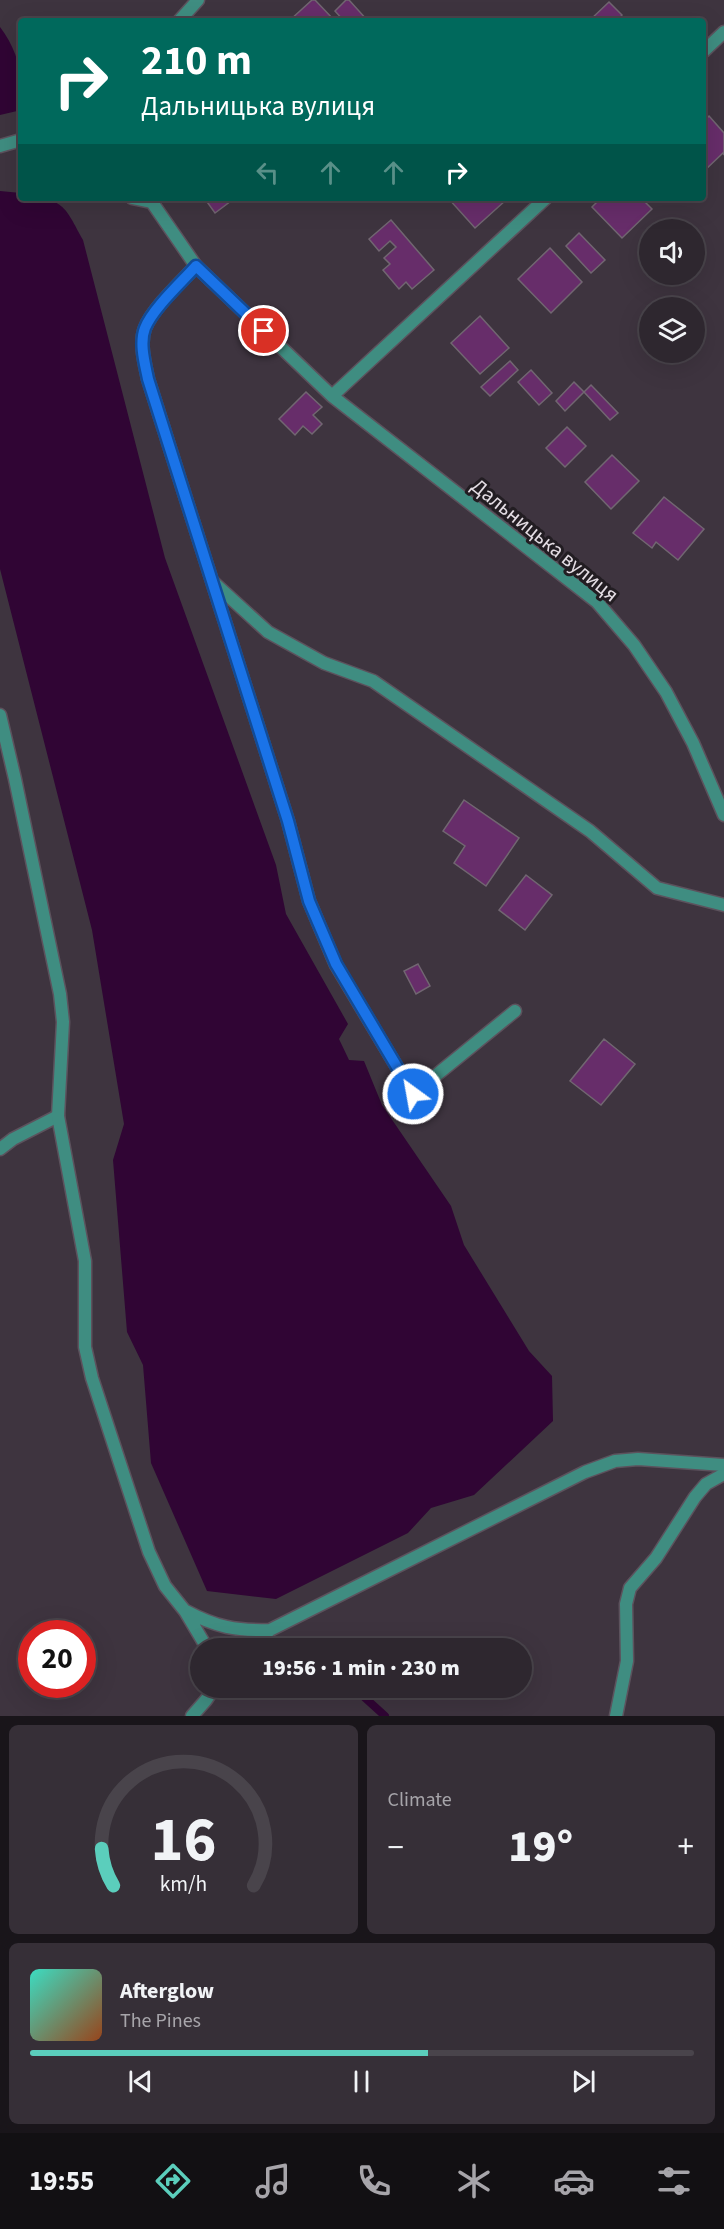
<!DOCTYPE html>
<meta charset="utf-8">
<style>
:root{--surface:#2e272f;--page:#362f37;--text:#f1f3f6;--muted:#a7a5aa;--line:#49444b;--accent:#5bcebc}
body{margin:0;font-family:"Source Sans 3",sans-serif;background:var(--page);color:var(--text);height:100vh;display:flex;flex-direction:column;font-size:22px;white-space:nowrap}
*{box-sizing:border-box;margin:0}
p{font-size:20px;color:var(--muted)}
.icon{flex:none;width:33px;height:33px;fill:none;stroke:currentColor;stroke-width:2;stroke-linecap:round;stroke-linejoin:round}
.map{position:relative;height:1716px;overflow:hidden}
.side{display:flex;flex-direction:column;gap:9px;padding:9px;background:#19151a;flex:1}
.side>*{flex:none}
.hud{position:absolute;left:18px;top:18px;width:688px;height:183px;border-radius:6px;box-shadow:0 6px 24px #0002,0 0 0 2px var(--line);background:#00695c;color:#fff;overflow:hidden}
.controls{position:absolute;left:639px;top:219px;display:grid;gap:12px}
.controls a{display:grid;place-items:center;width:66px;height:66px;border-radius:50%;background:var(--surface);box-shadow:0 6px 24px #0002,0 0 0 2px var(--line);font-size:30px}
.speed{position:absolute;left:18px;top:1620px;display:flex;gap:12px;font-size:30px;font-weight:700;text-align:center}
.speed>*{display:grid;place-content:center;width:78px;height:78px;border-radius:50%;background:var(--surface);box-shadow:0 6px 24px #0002,0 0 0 2px var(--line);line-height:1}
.speed .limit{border:9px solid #d22;background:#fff;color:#111}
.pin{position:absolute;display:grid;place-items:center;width:51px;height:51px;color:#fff;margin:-26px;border:3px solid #fff;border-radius:50%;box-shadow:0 2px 6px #0007}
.me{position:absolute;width:66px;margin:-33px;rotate:328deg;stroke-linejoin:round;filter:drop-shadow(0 0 4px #0008)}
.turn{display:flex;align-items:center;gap:21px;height:126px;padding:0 24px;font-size:27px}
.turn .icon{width:78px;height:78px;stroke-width:2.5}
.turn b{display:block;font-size:42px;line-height:51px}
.lanes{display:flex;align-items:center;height:57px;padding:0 24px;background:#0003;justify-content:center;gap:30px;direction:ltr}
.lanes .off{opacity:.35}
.big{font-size:45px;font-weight:800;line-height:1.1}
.side .tile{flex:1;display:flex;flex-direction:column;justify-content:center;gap:9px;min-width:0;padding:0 21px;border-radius:9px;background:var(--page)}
.side .dial{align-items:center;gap:0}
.dial svg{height:156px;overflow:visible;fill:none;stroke:var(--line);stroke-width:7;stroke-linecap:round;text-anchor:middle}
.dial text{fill:var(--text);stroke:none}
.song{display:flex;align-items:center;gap:18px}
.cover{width:72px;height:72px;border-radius:9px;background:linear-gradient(135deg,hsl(170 70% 55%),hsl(20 70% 35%))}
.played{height:6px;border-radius:3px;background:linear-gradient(90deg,var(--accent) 60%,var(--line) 60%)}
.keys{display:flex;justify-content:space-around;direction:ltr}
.heat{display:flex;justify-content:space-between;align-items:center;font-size:33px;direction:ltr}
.side .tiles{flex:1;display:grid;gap:9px;grid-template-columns:1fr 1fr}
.tile:last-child{grid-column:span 2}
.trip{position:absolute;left:190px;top:1638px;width:342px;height:60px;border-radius:30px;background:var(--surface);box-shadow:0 6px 24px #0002,0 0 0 2px var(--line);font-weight:800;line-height:60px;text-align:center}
.dock{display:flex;height:96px;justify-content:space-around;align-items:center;background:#121013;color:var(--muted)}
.dock .icon{width:42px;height:42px}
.dock .active{color:var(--accent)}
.dock b{font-size:27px;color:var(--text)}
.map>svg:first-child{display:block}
.water{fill:#300534}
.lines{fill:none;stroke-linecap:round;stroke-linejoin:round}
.stream{stroke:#300534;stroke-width:8}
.building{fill:#672d6a;stroke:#716671;stroke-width:1.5}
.service-casing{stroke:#5c525d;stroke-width:15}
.minor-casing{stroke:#5c525d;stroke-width:15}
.service{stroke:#3f8d81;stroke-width:12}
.minor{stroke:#3f8d81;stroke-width:12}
.route-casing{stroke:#114b97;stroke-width:15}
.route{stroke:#1a73e8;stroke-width:10}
.labels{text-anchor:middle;stroke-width:6;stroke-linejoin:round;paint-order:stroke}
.street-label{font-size:21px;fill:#e4dde4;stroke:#221d22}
</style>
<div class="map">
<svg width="724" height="1716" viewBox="0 0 724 1716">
<rect width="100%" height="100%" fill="#3e343f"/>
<path class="water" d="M0,27C18,50 27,83 17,111L0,115Z
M0,191L21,193V198C64,198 64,205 83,240L165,558L276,865L286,914L348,1024L339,1039L349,1060L364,1061L382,1105L451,1206L464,1245L529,1351L552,1376L553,1421L474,1495L431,1508L408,1533L276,1599L207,1591L151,1463L143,1365L127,1332L113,1160L124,1124L92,930L0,569Z"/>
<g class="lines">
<path class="stream" d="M342,1688L345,1691L363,1696L385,1716"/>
</g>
<path class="building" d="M312,0H315L335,21H289Z
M346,0H349L368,21H344L335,11Z
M609,2L622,15L617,21H589Z
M709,116L724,133V155L723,153L704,171V121Z
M207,198H235L215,213L205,199Z
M448,198H504L506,200L475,228Z
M601,198H641L652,209L622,238L592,207Z
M391,220L434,270L412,289L406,282L399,289L383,270L390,264L384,258L396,247L390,241L379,251L369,239Z
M579,233L605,260L591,273L566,246Z
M550,248L582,282L551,313L518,279Z
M480,316L509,348L480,374L451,343Z
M510,361L518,370L490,396L481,387Z
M531,370L552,393L539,405L518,382Z
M574,382L584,392L565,411L556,401Z
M591,385L618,413L610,420L584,392Z
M306,392L322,407L313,415L322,424L312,434L303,426L295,435L279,419Z
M567,427L586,446L565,467L546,448Z
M612,455L639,481L611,509L585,482Z
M664,497L704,529L678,560L656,542L652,548L633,533Z
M464,800L519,838L486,886L454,863L465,846L443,831Z
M526,875L552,895L525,930L499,910Z
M418,964L430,986L416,994L404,971Z
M604,1039L635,1064L601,1105L570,1081Z"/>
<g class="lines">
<g class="service-casing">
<path id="service" d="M196,266C181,282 153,308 145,328C139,343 145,364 148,379L288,821L309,901L336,965L413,1094L515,1011
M212,581L268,632L324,663L373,681L590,831L657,888L724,905
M0,1149L13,1139L58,1116
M616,1716L627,1661L626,1604L630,1588L656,1558L695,1497L706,1484L724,1474"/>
</g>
<g class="minor-casing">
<path id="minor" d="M179,21L198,0
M704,51L724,32
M0,146L21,140
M132,198L151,202
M149,198L196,266L332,396L597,602L634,645L666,692L693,743L724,815
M332,396L546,198
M0,715L15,779L60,994L63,1022L58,1116L85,1261V1347L92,1378L149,1552L165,1586L185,1611L207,1648
M186,1611C216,1627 236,1631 270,1630
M251,1648L270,1630L585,1472L615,1461L638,1459L724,1465
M192,1716L206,1700L214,1688"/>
</g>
<use href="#service" class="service"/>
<use href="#minor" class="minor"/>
</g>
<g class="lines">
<g class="route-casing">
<path id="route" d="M264,331L196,266C182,282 153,308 145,328C139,343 145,364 148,379L288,821L309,901L336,964L413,1094"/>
</g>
<use href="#route" class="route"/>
</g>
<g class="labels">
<g class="street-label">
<text transform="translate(545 540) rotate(39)" y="7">Дальницька вулиця</text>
</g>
</g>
</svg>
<div class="controls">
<a><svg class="icon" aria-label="sound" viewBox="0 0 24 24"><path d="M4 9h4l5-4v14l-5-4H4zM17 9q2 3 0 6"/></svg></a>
<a><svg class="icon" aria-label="layers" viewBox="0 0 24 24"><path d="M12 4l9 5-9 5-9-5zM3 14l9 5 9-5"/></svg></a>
</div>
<div class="speed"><div class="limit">20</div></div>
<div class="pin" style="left:264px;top:331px;background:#d93025"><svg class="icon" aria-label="arrive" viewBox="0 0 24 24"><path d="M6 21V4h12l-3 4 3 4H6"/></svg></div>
<svg class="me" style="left:413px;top:1094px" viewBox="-20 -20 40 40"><circle r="17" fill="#1a73e8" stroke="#fff" stroke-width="3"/><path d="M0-11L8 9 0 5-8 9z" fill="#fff"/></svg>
<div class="trip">19:56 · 1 min · 230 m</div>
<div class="hud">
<div class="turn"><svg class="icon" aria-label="right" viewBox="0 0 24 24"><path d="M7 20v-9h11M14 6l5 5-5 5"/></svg><div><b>210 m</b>Дальницька вулиця</div></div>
<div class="lanes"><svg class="icon off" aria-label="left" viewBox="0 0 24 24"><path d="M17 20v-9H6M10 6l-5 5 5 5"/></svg><svg class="icon off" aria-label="ahead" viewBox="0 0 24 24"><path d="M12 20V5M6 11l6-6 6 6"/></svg><svg class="icon off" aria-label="ahead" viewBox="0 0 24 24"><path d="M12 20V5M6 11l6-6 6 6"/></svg><svg class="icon" aria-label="right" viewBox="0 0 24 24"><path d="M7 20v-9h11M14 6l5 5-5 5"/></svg></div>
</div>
</div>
<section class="side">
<div class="tiles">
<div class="tile dial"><svg viewBox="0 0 100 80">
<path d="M14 69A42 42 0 1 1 86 69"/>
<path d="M14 69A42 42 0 0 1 8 50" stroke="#5bcebc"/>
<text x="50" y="56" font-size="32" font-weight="700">16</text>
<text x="50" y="72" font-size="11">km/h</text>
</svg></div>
<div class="tile"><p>Climate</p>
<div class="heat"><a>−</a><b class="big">19°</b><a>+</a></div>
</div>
<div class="tile">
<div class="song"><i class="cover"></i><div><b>Afterglow</b><p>The Pines</p></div></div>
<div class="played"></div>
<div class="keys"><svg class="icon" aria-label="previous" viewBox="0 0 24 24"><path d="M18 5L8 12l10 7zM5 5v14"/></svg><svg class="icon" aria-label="pause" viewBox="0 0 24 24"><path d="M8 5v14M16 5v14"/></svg><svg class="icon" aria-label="next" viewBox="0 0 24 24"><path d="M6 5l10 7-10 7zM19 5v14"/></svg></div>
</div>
</div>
</section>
<nav class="dock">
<b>19:55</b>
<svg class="icon active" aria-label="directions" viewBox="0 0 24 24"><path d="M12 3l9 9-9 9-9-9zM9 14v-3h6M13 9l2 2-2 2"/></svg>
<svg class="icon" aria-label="music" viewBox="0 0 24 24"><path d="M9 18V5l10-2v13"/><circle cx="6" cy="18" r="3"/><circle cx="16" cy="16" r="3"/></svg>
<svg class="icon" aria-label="phone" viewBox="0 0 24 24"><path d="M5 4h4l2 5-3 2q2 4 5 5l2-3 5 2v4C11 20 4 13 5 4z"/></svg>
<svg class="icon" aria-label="climate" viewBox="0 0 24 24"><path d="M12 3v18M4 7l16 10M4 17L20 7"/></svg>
<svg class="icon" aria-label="car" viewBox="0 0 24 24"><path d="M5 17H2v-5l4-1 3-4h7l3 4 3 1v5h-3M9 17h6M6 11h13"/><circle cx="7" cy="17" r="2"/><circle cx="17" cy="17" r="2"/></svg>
<svg class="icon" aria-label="filters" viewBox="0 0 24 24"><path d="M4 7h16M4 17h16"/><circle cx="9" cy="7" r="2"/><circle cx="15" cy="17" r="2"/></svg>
</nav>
